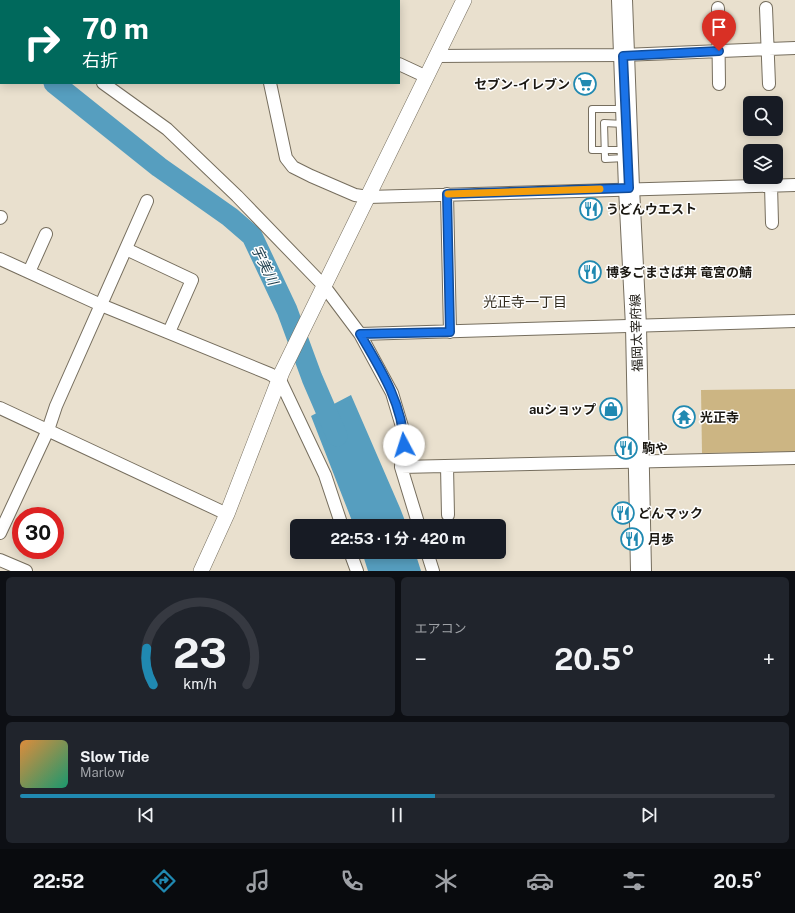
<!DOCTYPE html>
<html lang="ja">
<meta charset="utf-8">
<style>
:root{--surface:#171b24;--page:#20242c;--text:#f1f3f6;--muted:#9ea1a6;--line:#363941;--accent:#2089b1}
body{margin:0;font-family:"Public Sans","Noto Sans JP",sans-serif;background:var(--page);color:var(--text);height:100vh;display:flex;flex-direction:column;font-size:15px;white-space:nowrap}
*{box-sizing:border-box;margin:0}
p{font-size:13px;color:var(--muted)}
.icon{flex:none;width:22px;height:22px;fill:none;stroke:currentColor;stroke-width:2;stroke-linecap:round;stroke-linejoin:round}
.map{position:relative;height:571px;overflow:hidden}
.details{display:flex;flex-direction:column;gap:6px;padding:6px;background:#0d0f14;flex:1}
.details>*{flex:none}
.guide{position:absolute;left:0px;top:0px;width:400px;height:84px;box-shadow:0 2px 10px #0003;background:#00695c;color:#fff;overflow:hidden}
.tools{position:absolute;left:743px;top:96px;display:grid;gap:8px}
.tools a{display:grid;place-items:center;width:40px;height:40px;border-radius:6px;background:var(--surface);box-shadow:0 2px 10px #0003;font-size:20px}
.speed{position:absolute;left:12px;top:507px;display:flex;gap:8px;font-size:20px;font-weight:700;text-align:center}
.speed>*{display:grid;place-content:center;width:52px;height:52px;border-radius:50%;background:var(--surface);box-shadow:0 2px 10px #0003;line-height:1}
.speed .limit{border:6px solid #d22;background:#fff;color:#111}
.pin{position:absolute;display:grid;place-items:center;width:34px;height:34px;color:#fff;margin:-41px -17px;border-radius:50% 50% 50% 0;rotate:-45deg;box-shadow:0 0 4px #0007}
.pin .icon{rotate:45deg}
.me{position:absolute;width:44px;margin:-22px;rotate:355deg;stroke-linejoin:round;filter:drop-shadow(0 0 3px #0008)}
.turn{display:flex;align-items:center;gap:14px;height:84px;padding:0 16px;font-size:18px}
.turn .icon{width:52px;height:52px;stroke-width:2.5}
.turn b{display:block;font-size:28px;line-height:34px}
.big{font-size:30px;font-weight:700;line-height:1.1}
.details .tile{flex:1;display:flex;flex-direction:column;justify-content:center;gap:6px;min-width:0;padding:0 14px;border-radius:6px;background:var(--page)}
.details .dial{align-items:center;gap:0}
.dial svg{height:104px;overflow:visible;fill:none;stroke:var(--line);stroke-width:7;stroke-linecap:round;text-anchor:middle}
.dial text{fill:var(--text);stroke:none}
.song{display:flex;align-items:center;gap:12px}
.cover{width:48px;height:48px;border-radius:6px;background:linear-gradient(135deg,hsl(30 70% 55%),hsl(160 70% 35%))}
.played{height:4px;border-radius:2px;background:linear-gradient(90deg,var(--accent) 55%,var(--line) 55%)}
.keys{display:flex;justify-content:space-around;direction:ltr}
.heat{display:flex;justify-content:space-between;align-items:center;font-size:22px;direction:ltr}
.details .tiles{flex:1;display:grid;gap:6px;grid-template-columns:1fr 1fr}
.tile:last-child{grid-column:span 2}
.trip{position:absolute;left:290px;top:519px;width:216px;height:40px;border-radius:6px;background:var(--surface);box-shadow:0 2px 10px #0003;font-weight:700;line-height:40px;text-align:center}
.tabs{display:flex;height:64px;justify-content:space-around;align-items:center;background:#090b0e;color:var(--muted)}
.tabs .icon{width:28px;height:28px}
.tabs .active{color:var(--accent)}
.tabs b{font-size:18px;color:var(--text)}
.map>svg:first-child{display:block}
.green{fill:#ccb583}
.water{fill:#569ebf}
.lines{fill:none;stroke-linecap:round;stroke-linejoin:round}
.river{stroke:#569ebf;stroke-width:21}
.service-casing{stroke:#766e5e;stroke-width:8}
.minor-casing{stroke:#766e5e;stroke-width:14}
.tertiary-casing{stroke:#766e5e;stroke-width:16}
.primary-casing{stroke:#766e5e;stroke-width:22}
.service{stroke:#fff;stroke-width:6}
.minor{stroke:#fff;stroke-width:12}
.tertiary{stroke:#fff;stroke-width:15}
.primary{stroke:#fff;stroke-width:20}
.route-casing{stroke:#114b97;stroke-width:10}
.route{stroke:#1a73e8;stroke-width:7}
.slow{stroke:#f59e0b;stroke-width:7}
.labels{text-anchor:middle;stroke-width:3;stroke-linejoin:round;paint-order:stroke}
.poi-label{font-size:13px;font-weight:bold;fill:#1b1812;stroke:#fff;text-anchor:start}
.street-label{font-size:13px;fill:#1b1812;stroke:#fff}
.water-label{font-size:14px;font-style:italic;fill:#193a49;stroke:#fff}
.neighbourhood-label{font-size:14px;fill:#312a1c;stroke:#fff}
</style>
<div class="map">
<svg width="795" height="571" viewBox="0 0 795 571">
<rect width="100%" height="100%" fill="#e9e0ce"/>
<path class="green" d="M795,389V452L702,453L701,390Z"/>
<path class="water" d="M351,395L400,508L407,526H354L311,416Z
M362,552H415L421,571H368Z"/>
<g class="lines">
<path class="river" d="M0,39L1,40
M54,83L159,167L230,217L252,236L287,310L312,378L337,436"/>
<g class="service-casing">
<path id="service" d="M84,0L85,1
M624,109H592V150H625
M624,124L604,123L605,159L625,158"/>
</g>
<g class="minor-casing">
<path id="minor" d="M252,0V1
M269,0L271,1
M718,8L719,84
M766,8L769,84
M0,9H1
M437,56L623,55L795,48
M399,64L427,77
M103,83L167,129L237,196L324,286L360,334L392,393L403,430L401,467L419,526
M270,83L286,158L293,167L311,176L355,195L368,197L795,185
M771,185L772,223
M447,194L450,332
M0,218L1,217
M126,249L192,280L169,332
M0,259L101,305L270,374L280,380L325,475L342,526
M29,272L46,234
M360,334L795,321
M0,408L227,514
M447,466L448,515
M401,467L795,458
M0,533L48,430L56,406L147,201
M350,552L357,571
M427,552L433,571
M0,560L26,571"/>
</g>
<g class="tertiary-casing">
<path id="tertiary" d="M201,571L227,514L282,372L464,0"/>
</g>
<g class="primary-casing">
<path id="primary" d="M622,0L629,188L636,326L641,571"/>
</g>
<use href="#service" class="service"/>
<use href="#minor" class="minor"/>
<use href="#tertiary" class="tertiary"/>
<use href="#primary" class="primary"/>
</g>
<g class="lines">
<g class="route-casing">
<path id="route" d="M404,445C403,404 380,368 360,334L450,332L447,194L629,188L623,56L719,51"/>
</g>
<use href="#route" class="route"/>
<path class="slow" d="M448,194L600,189"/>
</g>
<defs>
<g id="supermarket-ring" transform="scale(1.15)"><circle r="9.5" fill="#fff" stroke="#2089b1" stroke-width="1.5"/><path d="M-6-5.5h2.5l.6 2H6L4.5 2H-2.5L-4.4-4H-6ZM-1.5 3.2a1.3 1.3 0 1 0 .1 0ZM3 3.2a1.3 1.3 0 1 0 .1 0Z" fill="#2089b1"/></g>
<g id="restaurant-ring" transform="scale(1.15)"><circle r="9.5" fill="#fff" stroke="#2089b1" stroke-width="1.5"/><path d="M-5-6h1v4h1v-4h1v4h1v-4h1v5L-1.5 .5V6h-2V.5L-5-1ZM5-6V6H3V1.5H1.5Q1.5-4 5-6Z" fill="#2089b1"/></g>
<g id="shop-ring" transform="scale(1.15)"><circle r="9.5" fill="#fff" stroke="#2089b1" stroke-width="1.5"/><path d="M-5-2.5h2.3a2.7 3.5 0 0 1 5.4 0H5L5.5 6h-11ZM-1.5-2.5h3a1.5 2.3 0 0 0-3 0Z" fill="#2089b1"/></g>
<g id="temple-ring" transform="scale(1.15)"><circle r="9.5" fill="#fff" stroke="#2089b1" stroke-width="1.5"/><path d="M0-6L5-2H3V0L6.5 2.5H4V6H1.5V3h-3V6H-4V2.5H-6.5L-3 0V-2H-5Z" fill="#2089b1"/></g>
</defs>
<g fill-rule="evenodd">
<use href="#supermarket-ring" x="585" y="84"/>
<use href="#restaurant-ring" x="591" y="209"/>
<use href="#restaurant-ring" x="590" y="272"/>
<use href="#shop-ring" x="611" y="409"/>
<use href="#temple-ring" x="684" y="417"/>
<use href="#restaurant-ring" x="626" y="448"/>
<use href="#restaurant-ring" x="623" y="513"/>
<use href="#restaurant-ring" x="632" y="539"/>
</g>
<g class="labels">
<g class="poi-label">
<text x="570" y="89" text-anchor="end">セブン-イレブン</text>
<text x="606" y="214">うどんウエスト</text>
<text x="606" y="277">博多ごまさば丼 竜宮の鯖</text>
<text x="596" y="414" text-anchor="end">auショップ</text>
<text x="700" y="422">光正寺</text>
<text x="642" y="453">駒や</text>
<text x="638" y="518">どんマック</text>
<text x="648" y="544">月歩</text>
</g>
<g class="street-label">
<text transform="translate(636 333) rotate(-92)" y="5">福岡太宰府線</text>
</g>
<g class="water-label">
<text transform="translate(265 265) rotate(64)" y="5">宇美川</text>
</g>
<g class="neighbourhood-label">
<text x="525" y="307">光正寺一丁目</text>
</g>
</g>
</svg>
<div class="tools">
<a><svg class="icon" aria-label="search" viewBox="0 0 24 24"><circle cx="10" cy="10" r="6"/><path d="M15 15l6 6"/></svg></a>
<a><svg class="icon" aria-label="layers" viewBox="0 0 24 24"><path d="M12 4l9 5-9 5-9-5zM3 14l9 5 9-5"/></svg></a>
</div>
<div class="speed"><div class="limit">30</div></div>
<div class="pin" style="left:719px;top:51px;background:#d93025"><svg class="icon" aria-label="arrive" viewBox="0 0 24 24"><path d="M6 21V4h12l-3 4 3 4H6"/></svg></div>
<svg class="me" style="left:404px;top:445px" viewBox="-20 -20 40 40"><circle r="19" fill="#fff"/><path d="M0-13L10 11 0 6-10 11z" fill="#1a73e8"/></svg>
<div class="trip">22:53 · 1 分 · 420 m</div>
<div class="guide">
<div class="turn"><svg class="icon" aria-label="right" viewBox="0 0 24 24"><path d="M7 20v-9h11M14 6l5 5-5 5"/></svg><div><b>70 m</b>右折</div></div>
</div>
</div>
<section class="details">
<div class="tiles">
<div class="tile dial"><svg viewBox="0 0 100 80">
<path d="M14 69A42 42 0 1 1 86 69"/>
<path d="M14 69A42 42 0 0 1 9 41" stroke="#2089b1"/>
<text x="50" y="56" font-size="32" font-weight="700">23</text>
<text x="50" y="72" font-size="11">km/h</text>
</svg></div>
<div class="tile"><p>エアコン</p>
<div class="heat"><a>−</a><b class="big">20.5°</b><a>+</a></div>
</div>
<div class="tile">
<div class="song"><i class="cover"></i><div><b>Slow Tide</b><p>Marlow</p></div></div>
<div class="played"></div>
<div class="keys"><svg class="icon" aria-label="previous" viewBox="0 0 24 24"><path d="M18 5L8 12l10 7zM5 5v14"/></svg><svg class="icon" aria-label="pause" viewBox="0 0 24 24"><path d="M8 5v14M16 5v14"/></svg><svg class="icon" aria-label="next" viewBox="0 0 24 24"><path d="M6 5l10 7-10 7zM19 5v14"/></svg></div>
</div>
</div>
</section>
<nav class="tabs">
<b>22:52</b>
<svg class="icon active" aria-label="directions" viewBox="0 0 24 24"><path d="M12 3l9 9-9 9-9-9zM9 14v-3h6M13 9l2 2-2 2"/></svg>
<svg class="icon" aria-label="music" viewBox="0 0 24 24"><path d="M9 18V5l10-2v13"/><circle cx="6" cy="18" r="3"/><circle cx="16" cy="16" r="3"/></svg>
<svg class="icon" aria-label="phone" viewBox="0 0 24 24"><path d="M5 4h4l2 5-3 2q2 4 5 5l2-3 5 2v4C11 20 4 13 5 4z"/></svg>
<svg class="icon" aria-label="climate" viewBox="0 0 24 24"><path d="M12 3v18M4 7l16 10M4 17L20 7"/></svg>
<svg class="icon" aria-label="car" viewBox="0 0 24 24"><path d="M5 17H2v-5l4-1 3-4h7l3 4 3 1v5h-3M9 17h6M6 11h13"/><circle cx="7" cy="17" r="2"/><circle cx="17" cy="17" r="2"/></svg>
<svg class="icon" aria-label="filters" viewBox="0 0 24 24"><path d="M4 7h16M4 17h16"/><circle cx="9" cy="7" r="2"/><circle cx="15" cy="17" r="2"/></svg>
<b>20.5°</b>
</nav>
